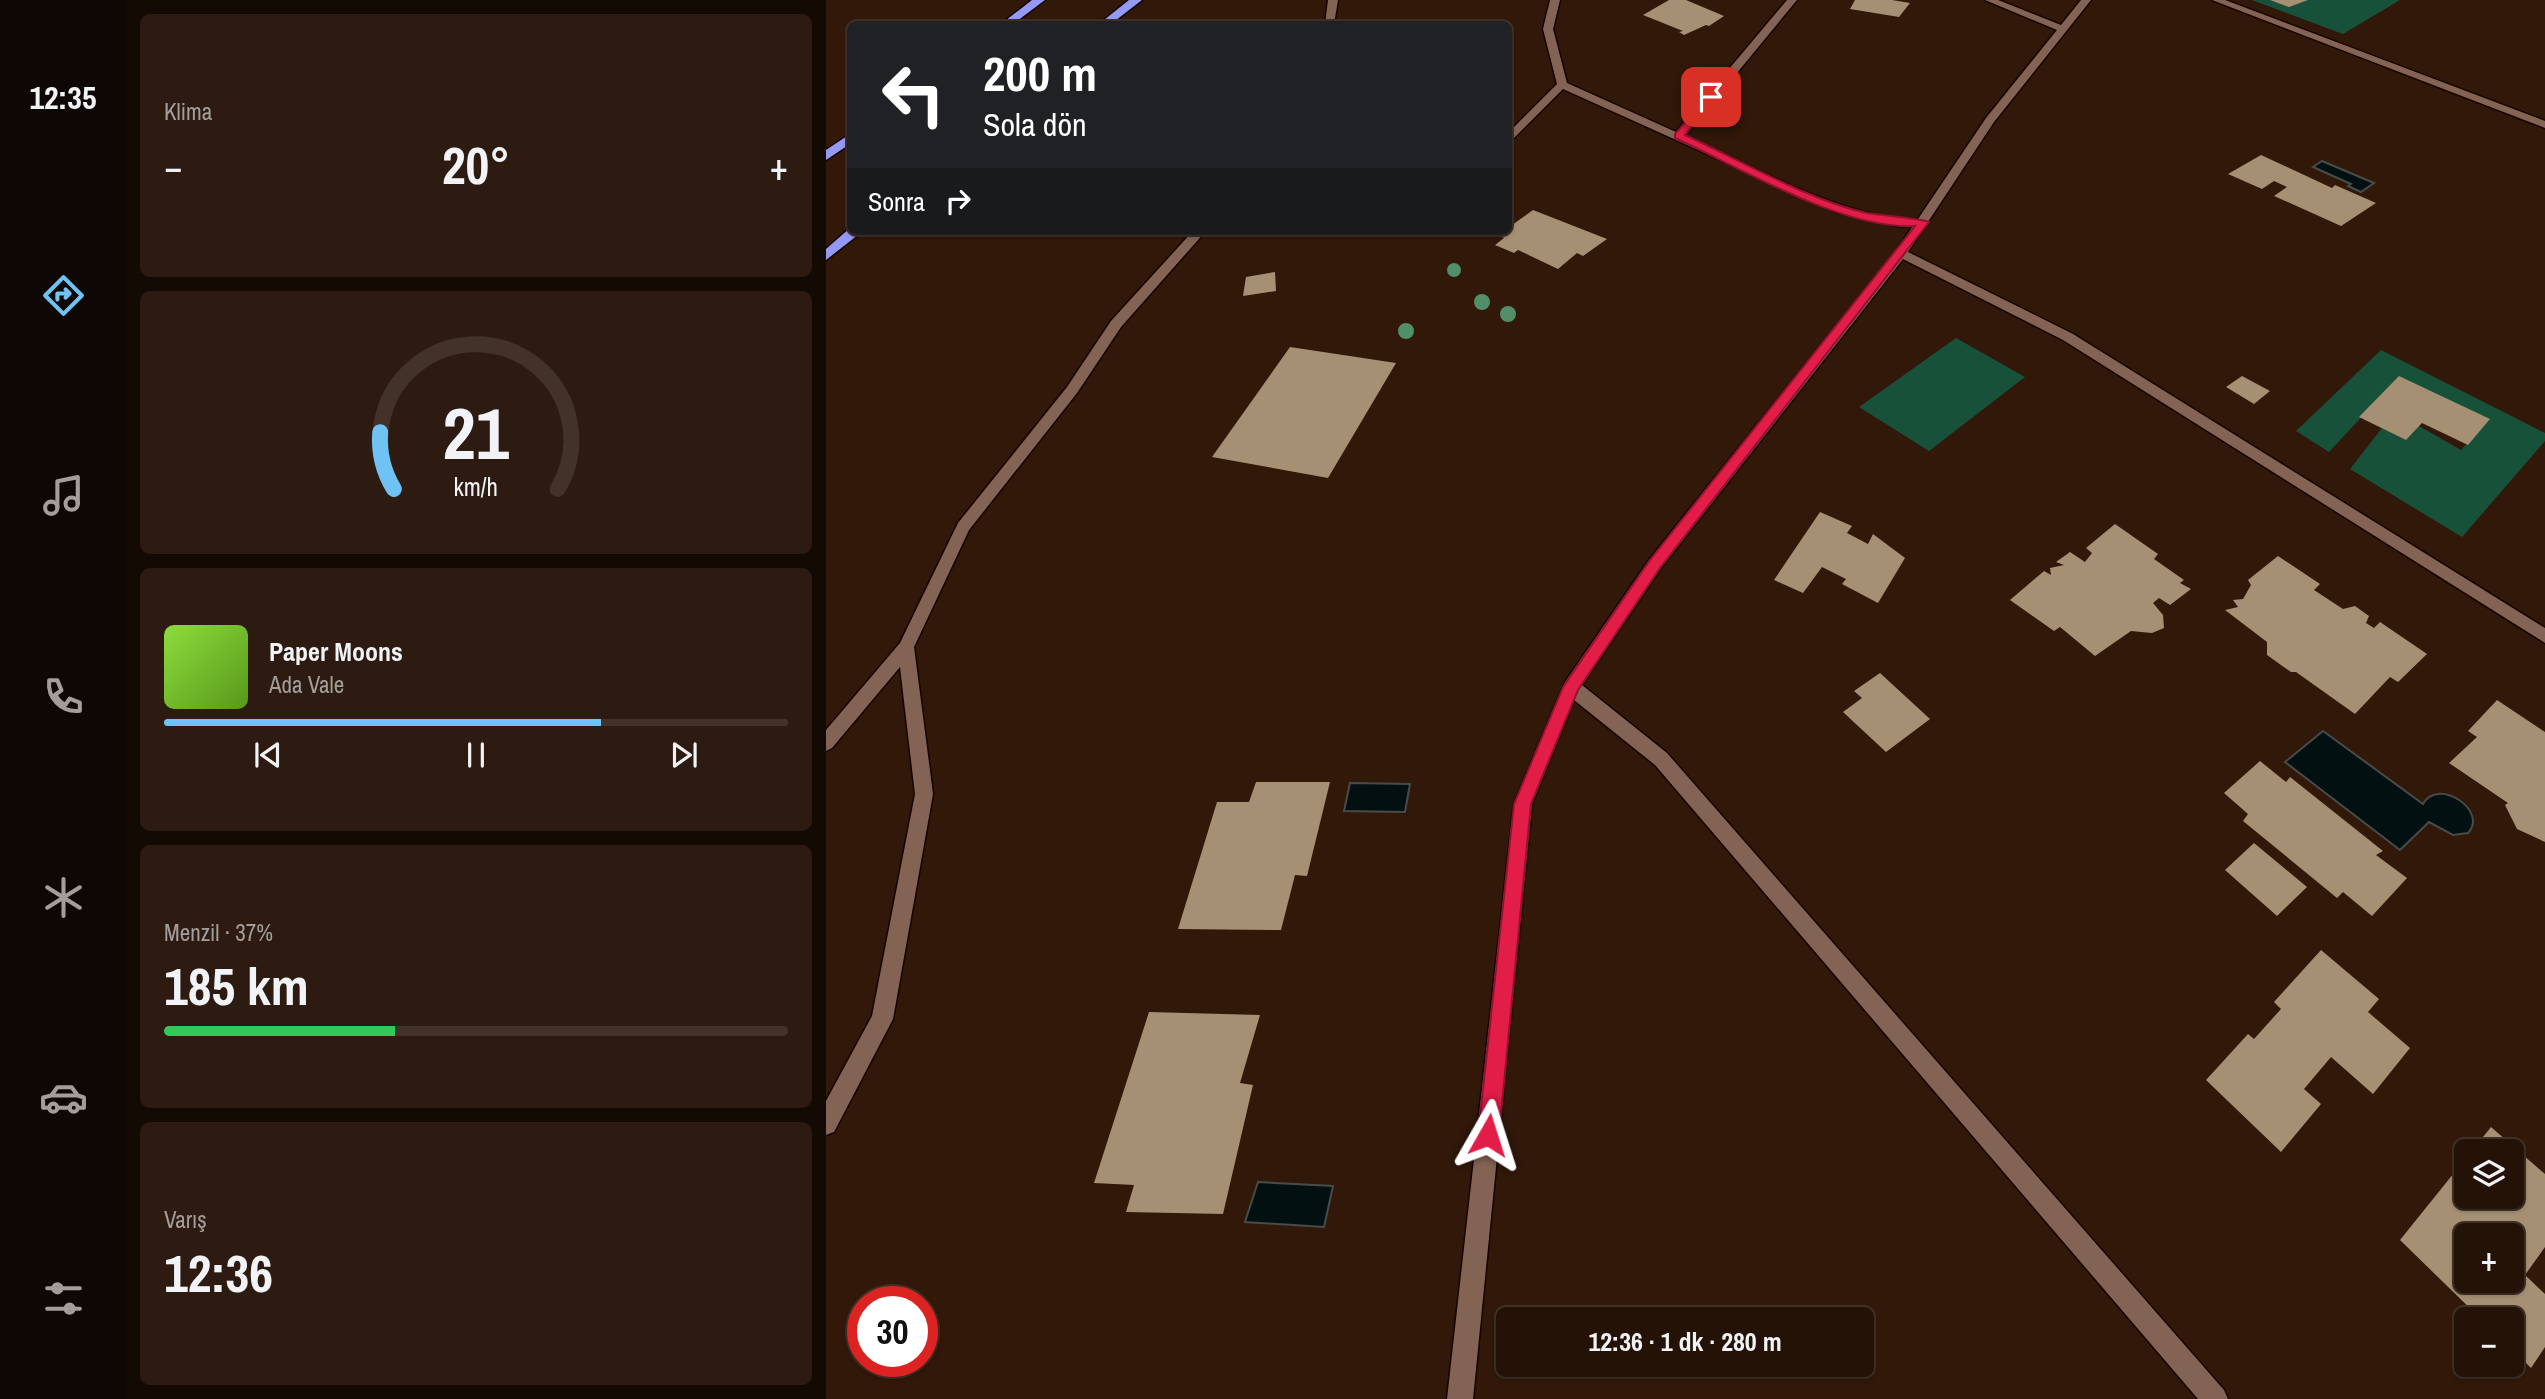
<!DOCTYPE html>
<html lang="tr">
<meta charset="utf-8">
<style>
:root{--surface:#251207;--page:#2d1b11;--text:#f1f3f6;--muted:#a39e9b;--line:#423228;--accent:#6fc2f4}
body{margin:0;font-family:"Archivo Narrow",sans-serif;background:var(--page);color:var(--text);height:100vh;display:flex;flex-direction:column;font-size:26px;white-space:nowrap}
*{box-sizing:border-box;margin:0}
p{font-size:23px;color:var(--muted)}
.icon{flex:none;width:38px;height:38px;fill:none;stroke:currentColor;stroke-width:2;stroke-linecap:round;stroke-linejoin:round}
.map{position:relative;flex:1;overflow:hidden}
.panel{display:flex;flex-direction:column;gap:14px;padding:14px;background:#140a04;width:700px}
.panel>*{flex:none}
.guide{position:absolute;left:21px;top:21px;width:665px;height:214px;border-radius:10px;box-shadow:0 2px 5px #0004,0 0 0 2px var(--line);background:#202124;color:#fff;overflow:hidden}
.fabs{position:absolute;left:1628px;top:1139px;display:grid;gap:14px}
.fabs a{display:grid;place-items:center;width:70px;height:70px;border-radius:10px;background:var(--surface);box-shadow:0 2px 5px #0004,0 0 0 2px var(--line);font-size:35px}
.speed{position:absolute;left:21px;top:1286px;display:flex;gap:14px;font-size:35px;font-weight:700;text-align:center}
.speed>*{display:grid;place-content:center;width:91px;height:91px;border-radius:50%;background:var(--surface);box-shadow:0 2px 5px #0004,0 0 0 2px var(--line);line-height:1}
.speed .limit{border:10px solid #d22;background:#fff;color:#111}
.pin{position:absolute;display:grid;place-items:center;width:60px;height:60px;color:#fff;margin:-30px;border-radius:14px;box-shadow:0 4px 10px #0006}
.me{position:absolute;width:77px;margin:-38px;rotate:6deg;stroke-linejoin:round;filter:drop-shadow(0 0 5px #0008)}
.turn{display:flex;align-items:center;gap:24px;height:147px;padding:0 21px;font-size:32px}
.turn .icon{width:91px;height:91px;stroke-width:2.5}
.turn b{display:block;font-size:49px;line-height:60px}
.then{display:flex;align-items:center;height:66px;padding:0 21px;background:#0003;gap:14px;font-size:26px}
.big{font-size:52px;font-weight:800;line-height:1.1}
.panel .card{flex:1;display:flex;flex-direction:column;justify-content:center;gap:10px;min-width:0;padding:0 24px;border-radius:10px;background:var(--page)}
.panel .dial{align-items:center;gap:0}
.dial svg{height:182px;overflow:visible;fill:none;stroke:var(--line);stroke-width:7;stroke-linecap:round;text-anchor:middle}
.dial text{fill:var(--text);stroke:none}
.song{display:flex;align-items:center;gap:21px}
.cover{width:84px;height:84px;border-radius:10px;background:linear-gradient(135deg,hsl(90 70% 55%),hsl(90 70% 35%))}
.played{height:7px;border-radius:4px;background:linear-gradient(90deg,var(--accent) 70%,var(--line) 70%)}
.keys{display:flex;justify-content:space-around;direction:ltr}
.heat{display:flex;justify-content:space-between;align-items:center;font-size:38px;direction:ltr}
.charge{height:10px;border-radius:5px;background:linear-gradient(90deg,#34c759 37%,var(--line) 0)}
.trip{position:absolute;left:670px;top:1307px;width:378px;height:70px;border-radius:10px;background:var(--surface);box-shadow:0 2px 5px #0004,0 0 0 2px var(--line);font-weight:800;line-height:70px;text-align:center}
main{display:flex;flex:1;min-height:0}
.tabs{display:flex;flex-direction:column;width:126px;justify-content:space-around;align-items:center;background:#0f0703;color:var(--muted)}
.tabs .icon{width:49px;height:49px}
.tabs .active{color:var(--accent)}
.tabs b{font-size:32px;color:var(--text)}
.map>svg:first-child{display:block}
.green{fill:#18513a}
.water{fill:#021011;stroke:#474c4a;stroke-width:2}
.building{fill:#a59074;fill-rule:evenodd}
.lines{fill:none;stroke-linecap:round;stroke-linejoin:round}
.minor-casing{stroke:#170300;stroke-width:3}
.motorway-casing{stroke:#170300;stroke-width:3}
.minor{fill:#836454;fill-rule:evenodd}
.motorway{fill:#9499f5;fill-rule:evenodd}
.tree{fill:#508f68}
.route{fill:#e11d48;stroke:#92132f;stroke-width:2}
</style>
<main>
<nav class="tabs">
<b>12:35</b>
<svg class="icon active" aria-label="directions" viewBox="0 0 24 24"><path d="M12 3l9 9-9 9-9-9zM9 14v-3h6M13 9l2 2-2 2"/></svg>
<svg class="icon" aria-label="music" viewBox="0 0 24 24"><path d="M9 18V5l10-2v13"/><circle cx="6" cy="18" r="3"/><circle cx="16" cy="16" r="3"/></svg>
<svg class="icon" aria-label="phone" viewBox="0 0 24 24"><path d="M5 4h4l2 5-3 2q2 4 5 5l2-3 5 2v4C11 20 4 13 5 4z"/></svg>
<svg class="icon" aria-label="climate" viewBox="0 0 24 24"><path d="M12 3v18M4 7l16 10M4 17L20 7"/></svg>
<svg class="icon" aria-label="car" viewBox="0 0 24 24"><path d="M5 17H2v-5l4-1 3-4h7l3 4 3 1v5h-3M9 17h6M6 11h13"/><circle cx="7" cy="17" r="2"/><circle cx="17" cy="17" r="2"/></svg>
<svg class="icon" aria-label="filters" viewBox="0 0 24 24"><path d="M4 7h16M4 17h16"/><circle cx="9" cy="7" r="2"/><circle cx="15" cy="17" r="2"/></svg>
</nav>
<section class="panel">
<div class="card"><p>Klima</p>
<div class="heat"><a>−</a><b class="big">20°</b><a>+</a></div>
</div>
<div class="card dial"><svg viewBox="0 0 100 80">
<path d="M14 69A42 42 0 1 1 86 69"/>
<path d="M14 69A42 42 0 0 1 8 44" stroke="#6fc2f4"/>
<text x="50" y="56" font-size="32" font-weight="700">21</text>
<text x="50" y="72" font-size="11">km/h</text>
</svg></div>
<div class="card">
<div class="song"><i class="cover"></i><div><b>Paper Moons</b><p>Ada Vale</p></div></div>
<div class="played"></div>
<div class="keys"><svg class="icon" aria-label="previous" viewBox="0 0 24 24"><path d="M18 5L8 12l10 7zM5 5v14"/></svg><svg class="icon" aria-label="pause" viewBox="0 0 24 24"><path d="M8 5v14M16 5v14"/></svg><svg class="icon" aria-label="next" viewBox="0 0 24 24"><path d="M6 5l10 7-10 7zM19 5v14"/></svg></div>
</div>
<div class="card"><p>Menzil · 37%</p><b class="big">185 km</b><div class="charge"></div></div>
<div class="card"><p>Varış</p><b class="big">12:36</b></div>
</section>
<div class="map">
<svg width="1719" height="1399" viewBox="0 0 1719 1399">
<rect width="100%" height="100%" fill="#311809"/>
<path class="green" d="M1426,0H1574L1517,34Z
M1130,338L1199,377L1103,451L1033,407Z
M1555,350L1719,433V441L1636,537L1524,469L1556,428L1580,440L1593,426L1635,450L1663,419L1573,377L1503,452L1470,431Z"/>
<path class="water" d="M1496,161L1548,183L1535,192L1522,186L1525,184L1487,167Z
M1497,731L1597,804C1611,777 1663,810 1642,833L1627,835L1603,822L1574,850L1459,762Z
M524,783L584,784L579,812L518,811Z
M432,1182L507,1186L498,1227L419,1222Z"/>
<path class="building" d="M843,0H860L898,16L883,26L880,25L858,35L853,32L857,31L817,15Z
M1029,0H1066L1084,3L1073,17L1024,9Z
M1444,0H1482L1463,7Z
M1435,155L1506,188L1509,185L1550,203L1515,226L1448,196L1461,187L1448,181L1436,189L1402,174Z
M707,210L781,239L757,256L751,253L732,269L692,250L688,253L669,245L678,238L672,234L682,231V228Z
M449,272L450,291L417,296L420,277Z
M464,347L570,363L502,478L386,457Z
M1416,376L1444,391L1428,404L1400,387Z
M1573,376L1664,419L1642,445L1596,423L1580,440L1533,417Z
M994,512L1026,526L1021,533L1042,544L1047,534L1079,558L1052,603L1016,584L1020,579L996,567L977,593L948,580Z
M1289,524L1332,554L1328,559L1358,580L1354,583L1365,589L1344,605L1333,598L1327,603L1337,615L1338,628L1326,633L1305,631L1269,656L1234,627L1228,631L1184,600L1218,571L1225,575L1224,568L1238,565L1230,562L1244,552L1259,562L1266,553L1260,548Z
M1452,556L1494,584L1488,590L1517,609L1529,606L1543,616L1540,623L1548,628L1554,622L1601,654L1572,682L1564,677L1529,714L1470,672H1465L1441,655V642L1399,610L1412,607L1407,600L1417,599L1425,585L1422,580Z
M1054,673L1104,719L1060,752L1017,712L1036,698L1028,691Z
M1671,700L1719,732V842L1691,829L1679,805L1682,803L1623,763L1651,737L1642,731Z
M1434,761L1460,782L1464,777L1557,851L1550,855L1581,878L1546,916L1517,892L1511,898L1417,821L1422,814L1398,793Z
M430,782H504L481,876L469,875L455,930L352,929L391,802H423Z
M1428,843L1481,887L1451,916L1399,870Z
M1495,950L1553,999L1542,1012L1584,1048L1547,1094L1505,1057L1478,1089L1495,1104L1455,1152L1380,1080L1422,1034L1428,1039L1455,1009L1448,1002Z
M323,1012L434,1015L414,1083L427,1085L397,1214L300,1212L308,1185L268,1183Z
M1665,1127L1719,1174V1247L1699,1275L1719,1294V1347L1705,1368L1685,1348V1320H1656L1574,1240L1640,1158V1197H1685V1152H1645ZM1640,1236H1685V1281H1640Z"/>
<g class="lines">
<g class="minor-casing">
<path id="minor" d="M502,0H512L508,24H499Z
M724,0H734L727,29L741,83L850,132L961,0H971L859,136C923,165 1023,222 1092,219L1160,118L1231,30L1159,0H1172L1235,25L1255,0H1265L1168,122L1082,252L1247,334L1719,628V643L1237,340L1077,259L835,568L756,685L841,753L1398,1390L1402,1399H1372L829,765L748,700L706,804L647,1399H621L688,804L739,682L823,560L1070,251L1087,226L1076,227L1010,212L737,89L682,144V133L731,84L717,29Z
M1386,0H1399L1719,121V128Z
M367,231H380L295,327L251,393L143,530L88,647L107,794L67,1019L8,1132L0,1135V1101L46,1016L89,794L74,667L6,748L0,751V730L74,643L132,523L241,387L285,321Z"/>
</g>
<g class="motorway-casing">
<path id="motorway" d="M206,0H219L187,24H175Z
M303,0H316L285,24H273Z
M24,134V144L0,160V150Z
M24,228V231H37L0,260V249Z"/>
</g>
<use href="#minor" class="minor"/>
<use href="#motorway" class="motorway"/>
</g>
<g class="tree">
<circle cx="628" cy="270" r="7"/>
<circle cx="656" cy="302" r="8"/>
<circle cx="682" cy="314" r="8"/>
<circle cx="580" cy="331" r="8"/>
</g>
<path class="route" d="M882,95L890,97L859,135C914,160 982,200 1041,213C1052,215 1099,219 1103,222L834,568L752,690L705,804L673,1135L670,1142L662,1145L655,1142L652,1135L688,804L737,687L824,560L1089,226C1017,230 915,168 849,138V134Z"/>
</svg>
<div class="fabs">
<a><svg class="icon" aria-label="layers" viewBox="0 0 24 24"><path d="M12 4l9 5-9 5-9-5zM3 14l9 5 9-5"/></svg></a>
<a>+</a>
<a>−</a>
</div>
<div class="speed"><div class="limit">30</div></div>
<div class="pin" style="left:885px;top:97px;background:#d93025"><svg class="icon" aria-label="arrive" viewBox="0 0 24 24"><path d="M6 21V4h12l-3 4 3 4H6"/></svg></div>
<svg class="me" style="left:662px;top:1135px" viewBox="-20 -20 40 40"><path d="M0-17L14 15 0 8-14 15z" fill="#e11d48" stroke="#fff" stroke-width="4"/></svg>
<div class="trip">12:36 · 1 dk · 280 m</div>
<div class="guide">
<div class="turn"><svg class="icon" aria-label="left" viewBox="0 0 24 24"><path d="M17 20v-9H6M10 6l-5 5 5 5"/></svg><div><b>200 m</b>Sola dön</div></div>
<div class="then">Sonra<svg class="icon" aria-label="right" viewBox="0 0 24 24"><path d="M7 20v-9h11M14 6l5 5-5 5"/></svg></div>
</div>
</div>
</main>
